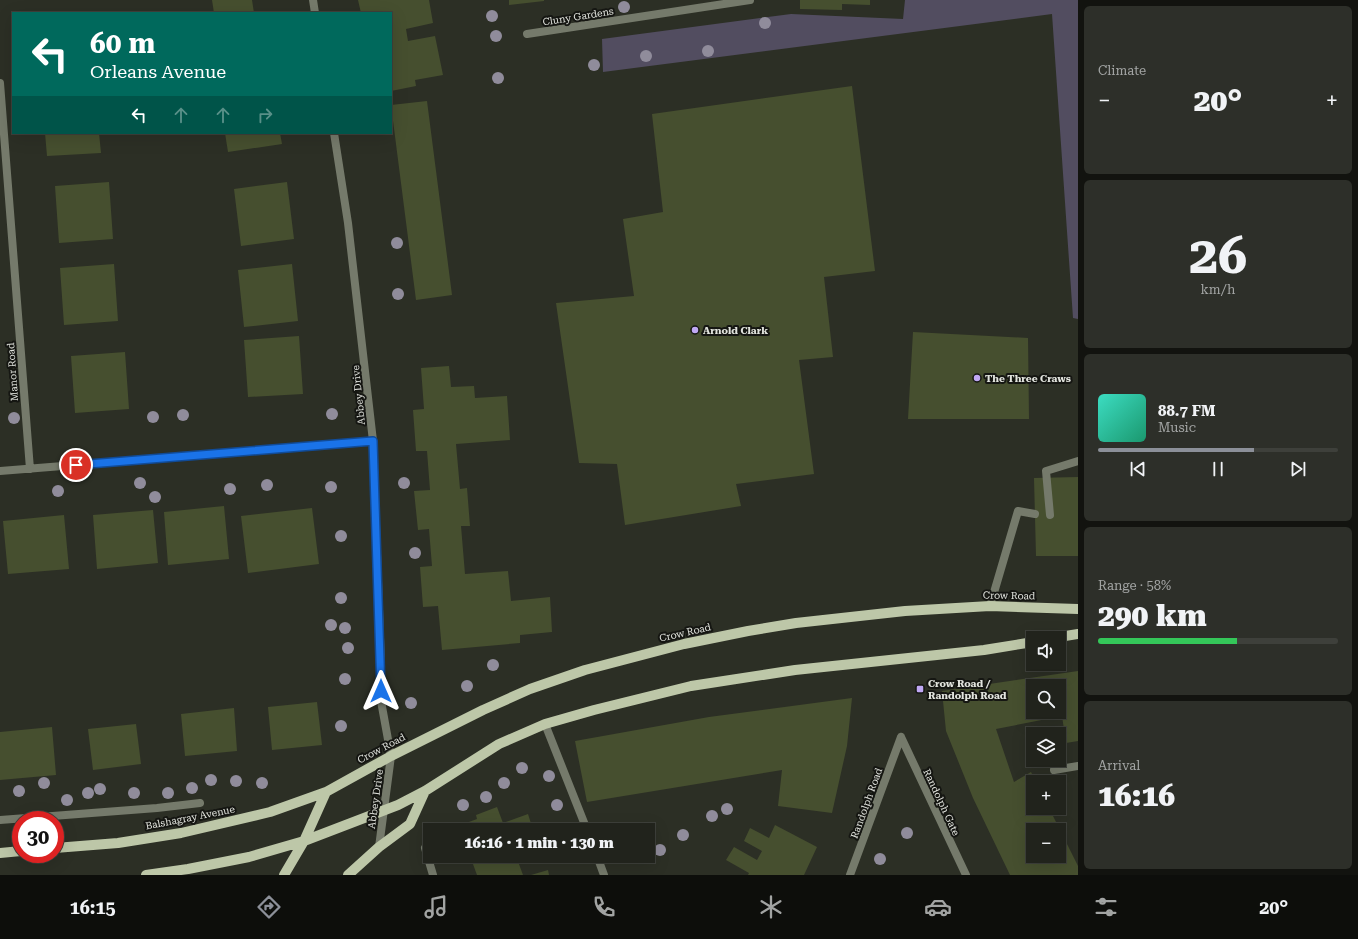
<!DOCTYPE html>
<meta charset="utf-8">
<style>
:root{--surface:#21231c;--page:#2d2f29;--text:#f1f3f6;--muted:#a2a4a3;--line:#3e403b;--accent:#8c9099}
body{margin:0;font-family:"Roboto Serif",serif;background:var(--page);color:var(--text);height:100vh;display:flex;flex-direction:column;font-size:15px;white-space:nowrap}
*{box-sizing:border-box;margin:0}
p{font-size:13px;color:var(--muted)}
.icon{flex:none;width:22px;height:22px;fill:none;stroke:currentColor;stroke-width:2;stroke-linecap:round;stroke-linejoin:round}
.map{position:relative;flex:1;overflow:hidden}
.side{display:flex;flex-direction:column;gap:6px;padding:6px;background:#12130f;width:280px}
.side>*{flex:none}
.guide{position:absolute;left:12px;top:12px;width:380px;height:122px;border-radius:0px;box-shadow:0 4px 16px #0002,0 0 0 1px var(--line);background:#00695c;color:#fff;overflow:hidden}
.fabs{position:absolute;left:1026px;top:631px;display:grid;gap:8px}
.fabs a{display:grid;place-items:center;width:40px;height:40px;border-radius:0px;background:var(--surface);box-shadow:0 4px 16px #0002,0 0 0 1px var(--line);font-size:20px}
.speed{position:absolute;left:12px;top:811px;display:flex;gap:8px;font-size:20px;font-weight:700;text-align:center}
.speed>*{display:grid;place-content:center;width:52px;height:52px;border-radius:50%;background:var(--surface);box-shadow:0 4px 16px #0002,0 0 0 1px var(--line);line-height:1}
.speed .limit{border:6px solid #d22;background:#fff;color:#111}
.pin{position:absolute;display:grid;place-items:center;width:34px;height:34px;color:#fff;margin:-17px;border:2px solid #fff;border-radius:50%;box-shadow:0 1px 4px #0007}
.me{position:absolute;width:44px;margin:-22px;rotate:0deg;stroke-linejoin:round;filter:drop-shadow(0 0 3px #0008)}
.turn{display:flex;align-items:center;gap:14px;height:84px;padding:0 12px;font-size:18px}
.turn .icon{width:52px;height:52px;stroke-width:2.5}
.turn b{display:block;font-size:28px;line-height:34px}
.lanes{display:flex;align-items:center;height:38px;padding:0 12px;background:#0003;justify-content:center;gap:20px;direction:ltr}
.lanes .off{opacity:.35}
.big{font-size:30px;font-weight:800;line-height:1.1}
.side .card{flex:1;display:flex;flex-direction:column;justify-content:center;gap:6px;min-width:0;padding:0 14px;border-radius:6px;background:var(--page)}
.side .dial{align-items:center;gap:0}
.dial b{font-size:52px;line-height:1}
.song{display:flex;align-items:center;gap:12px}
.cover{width:48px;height:48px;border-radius:6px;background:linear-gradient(135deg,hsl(170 70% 55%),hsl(160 70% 35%))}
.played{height:4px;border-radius:2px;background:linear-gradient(90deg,var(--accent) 65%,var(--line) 65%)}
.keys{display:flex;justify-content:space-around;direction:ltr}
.heat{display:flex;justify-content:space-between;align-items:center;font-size:22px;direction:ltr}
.charge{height:6px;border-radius:3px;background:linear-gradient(90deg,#34c759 58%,var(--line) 0)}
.trip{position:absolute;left:423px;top:823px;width:232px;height:40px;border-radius:0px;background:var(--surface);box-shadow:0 4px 16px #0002,0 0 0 1px var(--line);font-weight:800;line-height:40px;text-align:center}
.dock{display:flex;height:64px;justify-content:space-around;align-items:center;background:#0d0e0b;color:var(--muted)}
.dock .icon{width:28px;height:28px}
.dock .current{color:var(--accent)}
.dock b{font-size:18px;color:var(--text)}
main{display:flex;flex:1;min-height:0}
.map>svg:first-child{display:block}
.green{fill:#524d60}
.building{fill:#464f2f;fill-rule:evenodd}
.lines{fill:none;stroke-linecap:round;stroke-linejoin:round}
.service{stroke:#757a6b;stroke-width:8}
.minor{stroke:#757a6b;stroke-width:8}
.primary{stroke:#bdc7a8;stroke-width:10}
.tree{fill:#908c9b}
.route-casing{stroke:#114b97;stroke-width:10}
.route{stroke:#1a73e8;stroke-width:7}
.poi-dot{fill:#c0a8f4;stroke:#151612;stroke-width:1.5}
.labels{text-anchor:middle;stroke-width:4;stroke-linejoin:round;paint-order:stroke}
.street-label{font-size:10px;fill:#e2e4de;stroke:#151612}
.poi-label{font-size:10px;font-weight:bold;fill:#e2e4de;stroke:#151612;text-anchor:start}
</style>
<main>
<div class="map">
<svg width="1078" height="875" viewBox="0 0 1078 875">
<rect width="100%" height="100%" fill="#2c2f25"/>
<path class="green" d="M905,0H1078V319L1073,318L1052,14L603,72L602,39L791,14L903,19Z"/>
<path class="building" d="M212,0H252L254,13H214Z
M358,0H429L433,23L406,29L408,41L435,36L443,75L415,80L416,86L391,91V13H361Z
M509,0H544V1L509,5Z
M800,0H870V5L842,4V10L800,9Z
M852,86L875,271L824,277L833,357L799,360L814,474L736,484L741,506L625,525L617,464L579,463L556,303L634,296L623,219L663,212L652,114Z
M427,101L452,295L416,300L391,105Z
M45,133H99L101,153L47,156Z
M225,133H280L282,144L228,152Z
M109,182L113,239L59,243L55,186Z
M287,182L294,239L241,246L234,189Z
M114,264L118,321L64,325L60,268Z
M292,264L298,321L244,327L238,270Z
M913,332L1028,338L1029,419H908Z
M299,336L303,394L248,397L244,340Z
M125,352L129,409L75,413L71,356Z
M449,366L451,387L474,386L475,398L507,396L510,440L456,444L460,489L467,488L470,526H461L465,574L508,571L511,601L550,597L552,632L520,635V643L442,650L438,606L423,607L420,567L432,566L429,529L418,530L414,491L430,490L427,451H416L413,410L424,409L421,368Z
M1078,477V556H1036L1034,478Z
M224,506L229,559L168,565L164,512Z
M312,508L319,564L248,573L241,516Z
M153,510L158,563L97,569L93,515Z
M64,515L69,569L8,574L3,521Z
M1078,671V741L1066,743L1062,716L996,729L1014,782L1031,772L1036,782H1033V808H1049L1078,866V875H1010L973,798L946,731L942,691ZM1033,686H1059V712H1033ZM1033,830H1059V856H1033Z
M852,698L847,746L832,813L778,806L782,770L587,802L575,741L709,717Z
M317,702L322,745L272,750L268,707Z
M234,708L237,751L185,756L181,714Z
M136,724L141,764L93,770L88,729Z
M52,727L56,775L0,780V732Z
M497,807L503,823L528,814L533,830H460L458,826L477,819L476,815Z
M775,825L817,847L804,875H748L749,873L726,860L734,847L757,860L762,851L744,841L750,828L769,838Z
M470,856H516L523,875H477Z
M548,870L549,875H531Z"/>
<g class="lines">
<path class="service" d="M1050,515L1046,471L1078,461
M990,606L1018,511L1035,514
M545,724L587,830
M1054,770L1078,766
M597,856L604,875"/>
<path class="minor" d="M313,0L315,13
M527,34L750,0
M0,83L30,469
M334,133L348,223L373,441L381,665V701L391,756L379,847
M0,471L373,441
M901,737L966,875
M0,820L157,808L200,803
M425,848L433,875
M850,875L901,737"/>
<path class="primary" d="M1053,638L1078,634
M55,848L118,843L181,833L270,812L326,792L391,756L483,710L530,689L585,670L684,644L748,631L796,623L905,611L990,606L1078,609
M0,853L21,851
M146,875L188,869L249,857L304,841L398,805L425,791L499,744L545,724L594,710L691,686L795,670L984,650L1033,642
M284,875L304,841L326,792
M348,875L379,847L410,824L425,791"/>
</g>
<g class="tree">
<circle cx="624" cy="7" r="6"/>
<circle cx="492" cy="16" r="6"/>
<circle cx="765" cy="23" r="6"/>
<circle cx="496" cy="36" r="6"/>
<circle cx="708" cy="51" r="6"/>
<circle cx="646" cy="56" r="6"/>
<circle cx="594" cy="65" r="6"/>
<circle cx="498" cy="78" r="6"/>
<circle cx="397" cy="243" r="6"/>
<circle cx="398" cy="294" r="6"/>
<circle cx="332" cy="414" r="6"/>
<circle cx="183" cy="415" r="6"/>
<circle cx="153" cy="417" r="6"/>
<circle cx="14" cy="418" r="6"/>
<circle cx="140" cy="483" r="6"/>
<circle cx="404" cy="483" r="6"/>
<circle cx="267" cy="485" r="6"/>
<circle cx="331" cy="487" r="6"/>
<circle cx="230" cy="489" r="6"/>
<circle cx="58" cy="491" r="6"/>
<circle cx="155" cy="497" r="6"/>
<circle cx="341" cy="536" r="6"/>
<circle cx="415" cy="553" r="6"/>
<circle cx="341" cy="598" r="6"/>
<circle cx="331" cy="625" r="6"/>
<circle cx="345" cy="628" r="6"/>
<circle cx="348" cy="648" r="6"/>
<circle cx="493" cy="665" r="6"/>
<circle cx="345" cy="679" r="6"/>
<circle cx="467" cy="686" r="6"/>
<circle cx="411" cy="703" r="6"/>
<circle cx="341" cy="726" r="6"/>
<circle cx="522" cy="768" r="6"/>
<circle cx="549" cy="776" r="6"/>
<circle cx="211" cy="780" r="6"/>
<circle cx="236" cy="781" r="6"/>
<circle cx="44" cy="783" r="6"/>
<circle cx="262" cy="783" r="6"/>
<circle cx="504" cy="783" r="6"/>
<circle cx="192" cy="788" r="6"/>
<circle cx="100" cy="789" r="6"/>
<circle cx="19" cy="791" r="6"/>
<circle cx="88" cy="793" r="6"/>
<circle cx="134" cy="793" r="6"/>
<circle cx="168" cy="793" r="6"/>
<circle cx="486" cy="797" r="6"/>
<circle cx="67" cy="800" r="6"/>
<circle cx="463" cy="805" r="6"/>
<circle cx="557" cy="805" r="6"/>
<circle cx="727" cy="809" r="6"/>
<circle cx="712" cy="816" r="6"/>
<circle cx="907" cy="833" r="6"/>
<circle cx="683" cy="835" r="6"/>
<circle cx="660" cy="850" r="6"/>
<circle cx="880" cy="859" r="6"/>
</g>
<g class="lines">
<g class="route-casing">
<path id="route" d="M76,465L373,441L381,691"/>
</g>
<use href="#route" class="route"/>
</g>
<g class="poi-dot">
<circle cx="695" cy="330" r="4"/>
<circle cx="977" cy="378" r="4"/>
<rect x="916" y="685" width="8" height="8" rx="2"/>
</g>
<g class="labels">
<g class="street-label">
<text transform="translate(578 16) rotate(-9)" y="4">Cluny Gardens</text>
<text transform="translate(12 372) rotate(-94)" y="4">Manor Road</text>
<text transform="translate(358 395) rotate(-96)" y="4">Abbey Drive</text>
<text transform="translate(1009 595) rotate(1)" y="4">Crow Road</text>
<text transform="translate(685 632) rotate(-13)" y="4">Crow Road</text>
<text transform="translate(381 748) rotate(-28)" y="4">Crow Road</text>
<text transform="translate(375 799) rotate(-82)" y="4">Abbey Drive</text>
<text transform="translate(942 802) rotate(65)" y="4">Randolph Gate</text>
<text transform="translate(866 803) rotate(-70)" y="4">Randolph Road</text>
<text transform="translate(190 817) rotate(-11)" y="4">Balshagray Avenue</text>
</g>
<g class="poi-label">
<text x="703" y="334">Arnold Clark</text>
<text x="985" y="382">The Three Craws</text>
<text x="928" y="687">Crow Road /<tspan x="928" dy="12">Randolph Road</tspan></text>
</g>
</g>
</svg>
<div class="fabs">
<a><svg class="icon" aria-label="sound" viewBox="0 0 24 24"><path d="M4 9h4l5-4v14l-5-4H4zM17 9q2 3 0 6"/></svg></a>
<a><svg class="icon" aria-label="search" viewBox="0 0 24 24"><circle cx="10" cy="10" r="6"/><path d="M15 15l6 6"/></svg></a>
<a><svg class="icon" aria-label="layers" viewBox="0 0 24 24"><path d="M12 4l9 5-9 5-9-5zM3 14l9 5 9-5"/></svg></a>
<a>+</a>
<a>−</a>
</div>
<div class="speed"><div class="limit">30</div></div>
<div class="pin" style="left:76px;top:465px;background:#d93025"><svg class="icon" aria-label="arrive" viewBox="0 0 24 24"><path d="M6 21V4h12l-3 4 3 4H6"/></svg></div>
<svg class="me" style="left:381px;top:691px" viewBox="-20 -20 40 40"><path d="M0-17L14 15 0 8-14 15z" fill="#1a73e8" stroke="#fff" stroke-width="4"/></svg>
<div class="trip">16:16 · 1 min · 130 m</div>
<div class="guide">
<div class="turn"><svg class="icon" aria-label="left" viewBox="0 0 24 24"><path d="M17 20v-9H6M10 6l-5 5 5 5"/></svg><div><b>60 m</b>Orleans Avenue</div></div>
<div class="lanes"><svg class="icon" aria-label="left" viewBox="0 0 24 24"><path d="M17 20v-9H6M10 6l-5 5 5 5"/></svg><svg class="icon off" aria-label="ahead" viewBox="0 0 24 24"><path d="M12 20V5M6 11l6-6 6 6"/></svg><svg class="icon off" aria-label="ahead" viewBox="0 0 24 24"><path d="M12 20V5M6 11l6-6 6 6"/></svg><svg class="icon off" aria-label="right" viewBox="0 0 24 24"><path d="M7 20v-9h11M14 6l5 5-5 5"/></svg></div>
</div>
</div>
<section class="side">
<div class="card"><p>Climate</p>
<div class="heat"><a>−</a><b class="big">20°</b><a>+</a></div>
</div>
<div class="card dial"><b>26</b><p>km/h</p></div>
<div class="card">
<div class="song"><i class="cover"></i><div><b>88.7 FM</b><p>Music</p></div></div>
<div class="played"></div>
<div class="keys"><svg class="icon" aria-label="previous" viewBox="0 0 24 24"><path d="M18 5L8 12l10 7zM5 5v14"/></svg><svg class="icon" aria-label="pause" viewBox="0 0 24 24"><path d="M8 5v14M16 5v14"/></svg><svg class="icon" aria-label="next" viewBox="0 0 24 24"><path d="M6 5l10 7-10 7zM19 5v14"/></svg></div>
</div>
<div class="card"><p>Range · 58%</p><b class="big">290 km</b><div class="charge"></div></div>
<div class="card"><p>Arrival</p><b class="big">16:16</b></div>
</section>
</main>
<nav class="dock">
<b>16:15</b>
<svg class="icon current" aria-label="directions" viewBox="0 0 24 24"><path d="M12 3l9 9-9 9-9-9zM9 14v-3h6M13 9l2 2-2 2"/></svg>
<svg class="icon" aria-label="music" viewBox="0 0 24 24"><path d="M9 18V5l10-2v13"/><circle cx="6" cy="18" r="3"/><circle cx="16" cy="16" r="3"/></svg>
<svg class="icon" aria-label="phone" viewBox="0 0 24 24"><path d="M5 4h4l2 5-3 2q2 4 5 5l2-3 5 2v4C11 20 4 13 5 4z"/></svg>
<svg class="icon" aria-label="climate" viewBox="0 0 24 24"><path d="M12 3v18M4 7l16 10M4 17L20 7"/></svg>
<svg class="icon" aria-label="car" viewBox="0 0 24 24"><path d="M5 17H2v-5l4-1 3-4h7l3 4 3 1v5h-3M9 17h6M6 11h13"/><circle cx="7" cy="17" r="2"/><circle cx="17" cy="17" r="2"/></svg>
<svg class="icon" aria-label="filters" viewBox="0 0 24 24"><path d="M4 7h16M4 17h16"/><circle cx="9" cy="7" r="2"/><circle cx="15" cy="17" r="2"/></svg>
<b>20°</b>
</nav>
